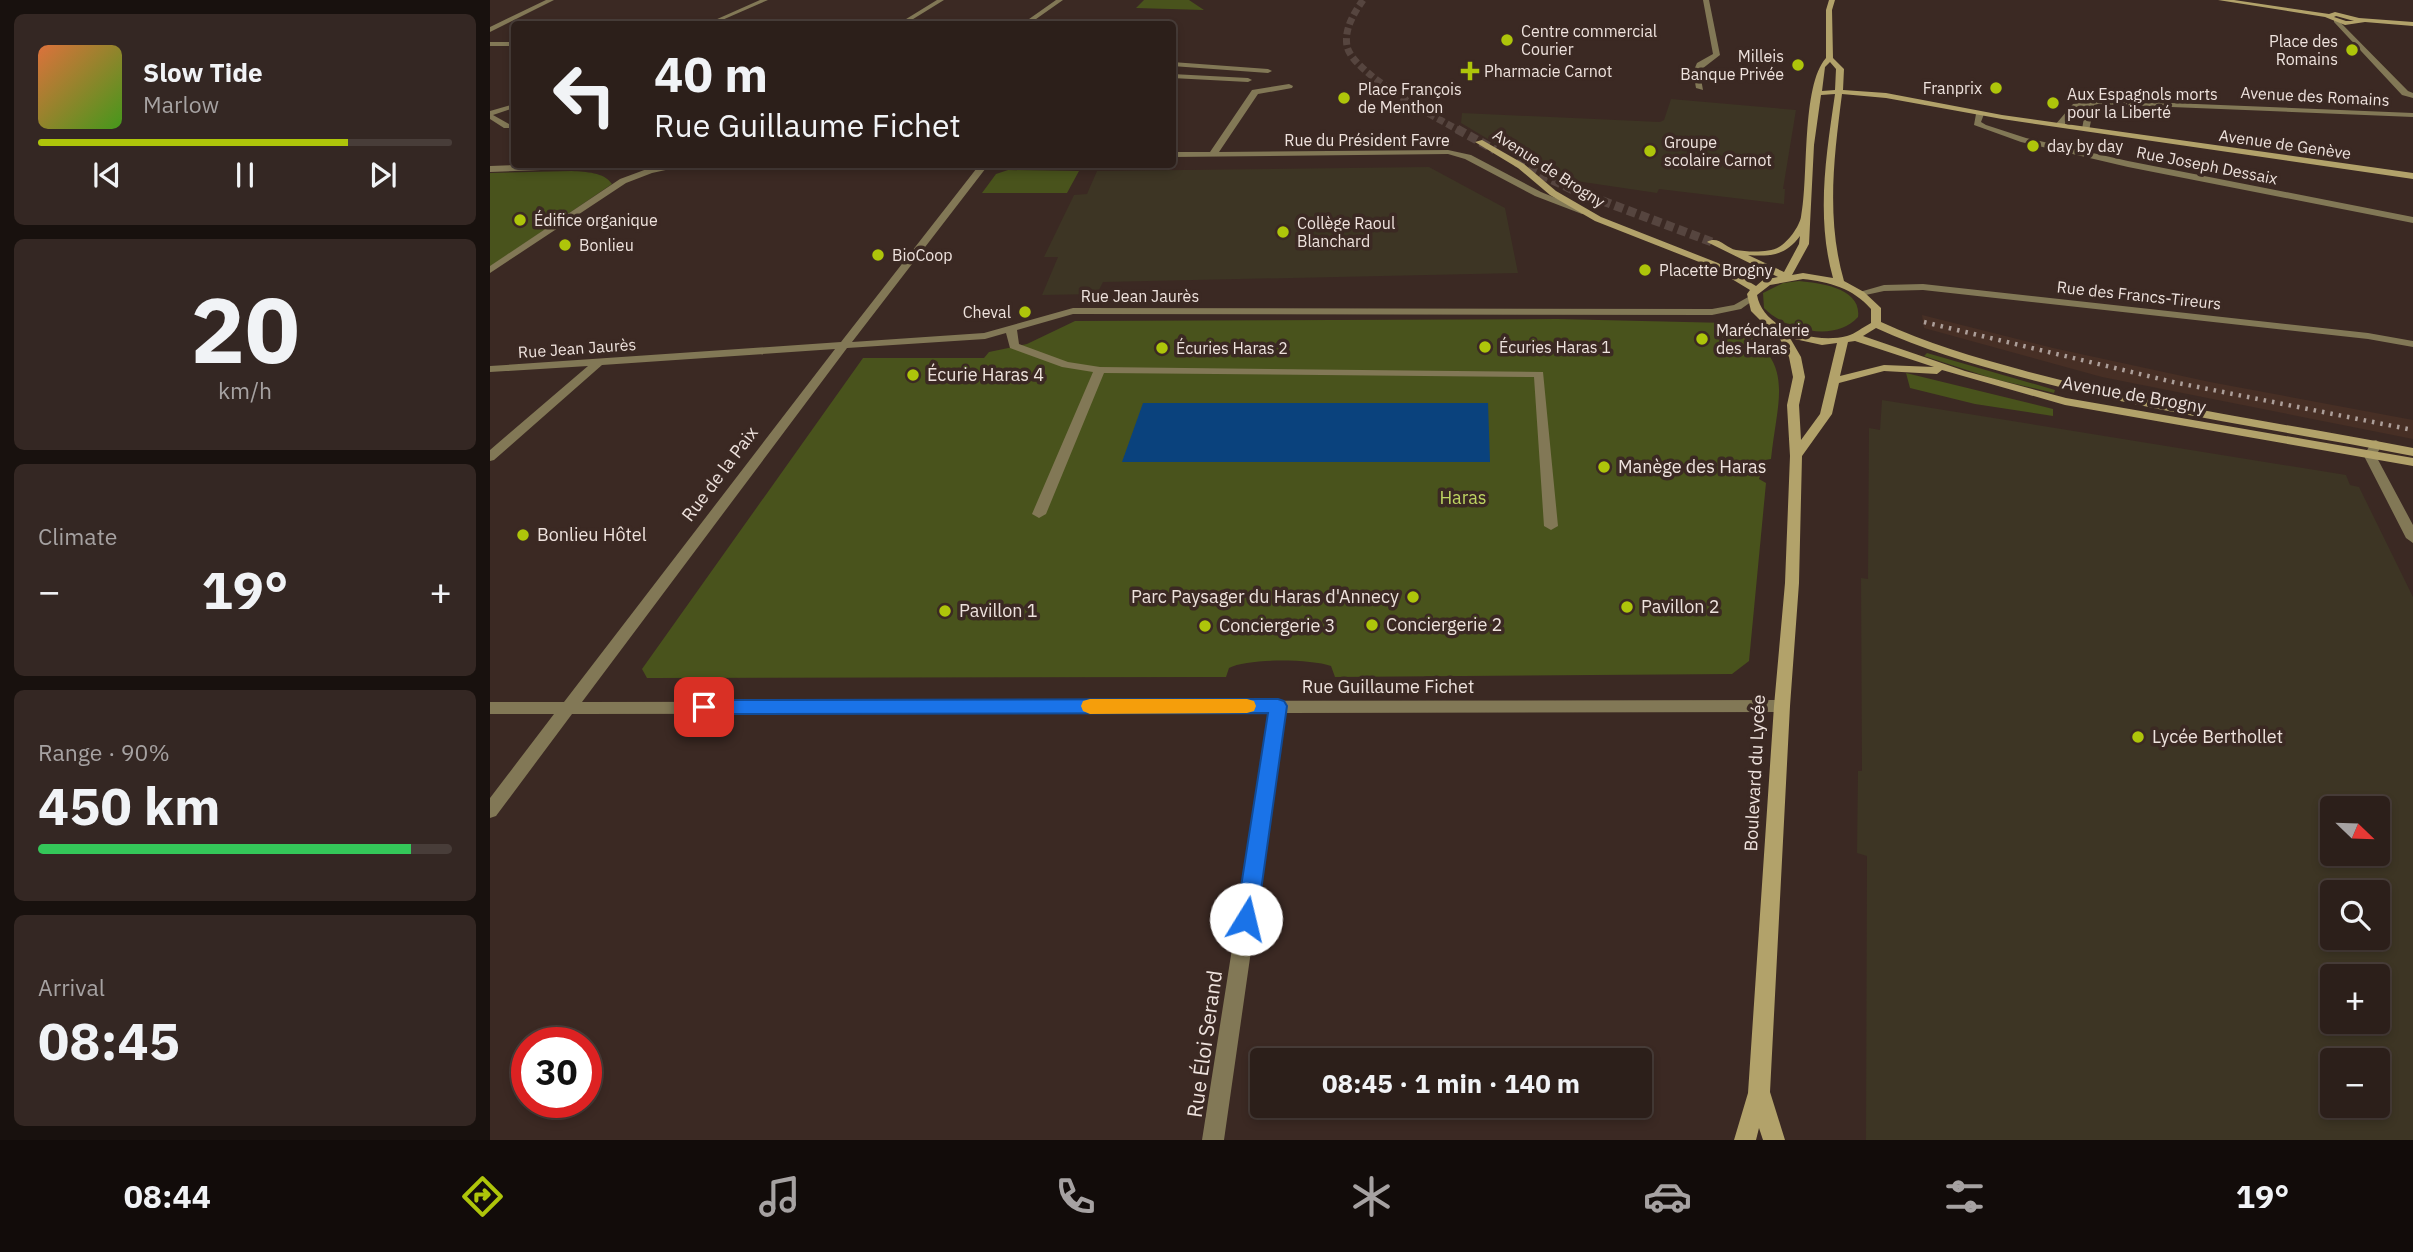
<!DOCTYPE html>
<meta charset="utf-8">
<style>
:root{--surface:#2c1f1a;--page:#342723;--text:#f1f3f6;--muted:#a6a2a2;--line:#483d39;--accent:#aec50a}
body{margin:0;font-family:"IBM Plex Sans",sans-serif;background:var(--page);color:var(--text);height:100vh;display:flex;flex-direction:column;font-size:26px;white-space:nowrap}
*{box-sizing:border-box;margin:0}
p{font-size:23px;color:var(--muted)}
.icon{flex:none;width:38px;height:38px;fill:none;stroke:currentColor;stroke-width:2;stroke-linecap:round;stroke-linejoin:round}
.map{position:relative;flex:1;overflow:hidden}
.drawer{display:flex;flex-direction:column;gap:14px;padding:14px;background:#18110e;width:490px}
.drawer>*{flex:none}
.banner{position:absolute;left:21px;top:21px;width:665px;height:147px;border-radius:7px;box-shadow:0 4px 10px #0003,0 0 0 2px var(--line);background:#2c1f1a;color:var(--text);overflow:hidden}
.needle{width:46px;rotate:113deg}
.fabs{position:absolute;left:1830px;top:796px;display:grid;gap:14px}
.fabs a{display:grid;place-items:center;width:70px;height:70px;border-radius:7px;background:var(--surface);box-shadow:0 4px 10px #0003,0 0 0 2px var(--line);font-size:35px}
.speed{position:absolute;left:21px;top:1027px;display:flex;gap:14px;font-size:35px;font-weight:700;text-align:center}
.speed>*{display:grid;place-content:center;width:91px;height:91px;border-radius:50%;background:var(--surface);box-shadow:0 4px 10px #0003,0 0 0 2px var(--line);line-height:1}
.speed .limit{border:10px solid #d22;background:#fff;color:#111}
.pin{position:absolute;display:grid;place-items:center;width:60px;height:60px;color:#fff;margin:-30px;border-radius:14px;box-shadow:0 4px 10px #0006}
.me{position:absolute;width:77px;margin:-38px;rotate:9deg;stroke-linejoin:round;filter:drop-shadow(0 0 5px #0008)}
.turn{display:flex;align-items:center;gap:24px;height:147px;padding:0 28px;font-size:32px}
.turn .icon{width:91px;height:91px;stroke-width:2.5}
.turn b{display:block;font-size:49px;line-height:60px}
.big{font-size:52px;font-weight:800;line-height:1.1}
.drawer .tile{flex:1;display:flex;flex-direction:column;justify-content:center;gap:10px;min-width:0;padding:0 24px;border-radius:10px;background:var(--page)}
.drawer .dial{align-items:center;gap:0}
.dial b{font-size:91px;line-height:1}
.song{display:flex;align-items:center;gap:21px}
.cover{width:84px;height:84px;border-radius:10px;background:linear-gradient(135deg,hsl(20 70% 55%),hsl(100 70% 35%))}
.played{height:7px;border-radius:4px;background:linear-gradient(90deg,var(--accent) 75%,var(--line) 75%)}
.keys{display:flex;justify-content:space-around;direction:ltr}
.heat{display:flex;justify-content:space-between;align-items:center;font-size:38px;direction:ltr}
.charge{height:10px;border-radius:5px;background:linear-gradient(90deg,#34c759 90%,var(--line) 0)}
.trip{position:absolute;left:760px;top:1048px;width:402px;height:70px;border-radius:7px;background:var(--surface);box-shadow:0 4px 10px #0003,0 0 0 2px var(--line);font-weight:800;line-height:70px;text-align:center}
.menu{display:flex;height:112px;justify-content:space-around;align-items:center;background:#120c0a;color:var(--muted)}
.menu .icon{width:49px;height:49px}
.menu .active{color:var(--accent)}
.menu b{font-size:32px;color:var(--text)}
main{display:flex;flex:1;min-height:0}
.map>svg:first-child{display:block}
.built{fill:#472f25}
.education{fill:#3d3524;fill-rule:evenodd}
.green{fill:#49531c}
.water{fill:#0a427d}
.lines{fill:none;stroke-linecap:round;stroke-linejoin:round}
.secondary-tunnel-far1{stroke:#56453f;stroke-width:7;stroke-dasharray:7 3.5;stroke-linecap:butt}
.secondary-tunnel{stroke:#56453f;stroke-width:9;stroke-dasharray:9 4.5;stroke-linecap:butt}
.street{fill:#827856;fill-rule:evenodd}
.secondary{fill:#b2a26a;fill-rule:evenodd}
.rail{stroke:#ac9e99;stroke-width:4.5;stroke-dasharray:2.5 6;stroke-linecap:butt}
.route{fill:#1a73e8;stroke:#114b97;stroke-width:2}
.slow{fill:#f59e0b}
.poi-dot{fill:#aec50a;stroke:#3b2923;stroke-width:2.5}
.labels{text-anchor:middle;stroke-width:7;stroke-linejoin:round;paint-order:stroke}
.far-poi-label{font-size:16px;fill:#eee2dd;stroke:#3b2923;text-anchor:start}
.far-street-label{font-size:16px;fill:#eee2dd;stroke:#3b2923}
.poi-label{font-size:18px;fill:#eee2dd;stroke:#3b2923;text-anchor:start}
.street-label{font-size:18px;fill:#eee2dd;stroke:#3b2923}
.park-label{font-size:18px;fill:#bfd662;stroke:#3b2923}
.near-street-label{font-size:21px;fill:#eee2dd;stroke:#3b2923}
</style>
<main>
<section class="drawer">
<div class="tile">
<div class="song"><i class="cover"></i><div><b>Slow Tide</b><p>Marlow</p></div></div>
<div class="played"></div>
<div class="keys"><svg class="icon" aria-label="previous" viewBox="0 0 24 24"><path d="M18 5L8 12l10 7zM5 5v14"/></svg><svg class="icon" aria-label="pause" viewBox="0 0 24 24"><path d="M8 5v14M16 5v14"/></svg><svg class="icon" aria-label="next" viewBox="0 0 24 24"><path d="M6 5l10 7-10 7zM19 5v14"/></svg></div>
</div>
<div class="tile dial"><b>20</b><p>km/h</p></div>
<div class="tile"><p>Climate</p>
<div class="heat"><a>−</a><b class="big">19°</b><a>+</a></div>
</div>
<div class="tile"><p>Range · 90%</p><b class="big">450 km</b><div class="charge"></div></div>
<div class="tile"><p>Arrival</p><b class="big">08:45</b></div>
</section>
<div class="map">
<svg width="1923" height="1140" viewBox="0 0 1923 1140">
<rect width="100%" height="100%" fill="#3b2923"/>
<path class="built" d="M1432,315L1563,348L1720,382L1923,420V439L1612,377L1434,328Z"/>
<path class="education" d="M1181,99L1306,110L1293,189H1295L1294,204L1169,189L1167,193L1086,181L1070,182L971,123L972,113L1170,122L1174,120Z
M939,167L1015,208L1028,273L613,282L607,294L552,295L568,257H554L584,195L597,194L607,171Z
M1392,400L1856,475L1860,485L1869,487L1923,597V1140H1376L1377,856L1367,853L1368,771H1372L1371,578L1378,579L1379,428L1390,430ZM1843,808H1888V854H1843ZM1843,892H1888V938H1843ZM1843,976H1888V1022H1843ZM1843,1060H1888V1106H1843Z"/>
<path class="green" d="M654,0H699L714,10L646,8Z
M82,171C96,172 114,172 122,184L0,267V173Z
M515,171L518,170L589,171L577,193H492L506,174Z
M1309,281C1330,283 1372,288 1368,317C1345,343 1295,330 1274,308L1273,293L1293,283Z
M1067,319L1238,323C1308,359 1288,393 1281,459L1275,460L1269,479L1276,483L1259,661L1242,674L845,677L841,666C820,659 758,658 739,668L736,677L157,678L152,669L373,358H494L499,352L537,344L585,321Z
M1437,353L1565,390L1564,393L1504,379L1434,356Z
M1416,373L1563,409V416L1485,404L1420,388Z"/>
<path class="water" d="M653,403H998L1000,462H632Z"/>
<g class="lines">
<path class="secondary-tunnel-far1" d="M873,0C864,13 854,29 857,46C862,73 945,117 970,131"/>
<path class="secondary-tunnel" d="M967,129L1005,150
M1026,162L1081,189L1222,242"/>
<path class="street" d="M56,0H64L0,32V27Z
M270,0H278L223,24H216Z
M447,0H454L415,24H408Z
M566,0H573L539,24H532Z
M1213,0H1219L1230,55L1208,72L1204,70L1207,63L1223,54Z
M1844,20H1848L1918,91L1923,93V98L1912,95L1844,22Z
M0,42H24V46H0Z
M682,62L778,69L782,71L778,73L682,66Z
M682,74L758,78L762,80L758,82L682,78Z
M1204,77L1211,79L1213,90L1206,88Z
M799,84L803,86L802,88L768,94L729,152L958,150L981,155L1051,192L1100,212L1092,214L1045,196L975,159L958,154L682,157V152H720L762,90Z
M1608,100L1923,113V117L1608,104L1604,105L1599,131L1592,129L1596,107L1589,108L1572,127L1565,125L1583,104Z
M24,104V108L3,115L19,124H24V128H14L0,119V111Z
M1490,112L1494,114L1491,122L1496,125L1536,138L1638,161L1923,217V223L1638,167L1531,142L1484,125L1486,114Z
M51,164H135L131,167L0,172V166Z
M182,164H203L162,173L136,183L0,273V266L130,179L157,169Z
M490,164H499L362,342L494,333L583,308L1222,309L1244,305L1260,296L1265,299L1251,309L1222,315L583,314L527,330L529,344L578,362L610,367L1053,372L1068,526L1061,530L1054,526L1044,377L614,373L556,514L549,518L542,514L603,372L572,367L520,348L516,333L495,339L357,348L92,702L1292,700L1298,702L1300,706L1298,710L1292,712L795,713L734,1140H712L779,713L82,714L6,816L0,818V798L64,714H0V702H74L345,349L112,365L4,460L0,461V450L98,366L0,372V366L351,342Z
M1433,284L1878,333L1923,341V347L1878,339L1433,290L1394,291L1371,296L1366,293L1394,285Z
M1886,440L1892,444L1886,456L1923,525V543L1916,538L1874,456L1882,441Z"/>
<path class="secondary" d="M1339,0H1345L1342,10L1343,58L1354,69L1353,90L1396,93L1512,115L1923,173V179L1512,119L1396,98L1352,94C1344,157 1336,219 1354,281L1374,292L1391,308V322C1436,343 1484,357 1532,370C1660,405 1793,423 1923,448V456C1791,430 1657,412 1527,376C1480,363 1431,349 1386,328L1373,336L1475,371L1576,398L1923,458V466L1575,405L1452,370L1447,374L1394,371L1349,383L1342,414L1312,456L1309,583L1300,706L1280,1092L1295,1140H1273L1269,1128L1266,1140H1244L1258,1093L1284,706L1295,583L1300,456L1297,405L1303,377L1299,357L1286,331L1276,326L1261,311L1257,294L1260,290L1222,267L1105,221L1060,195L1028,168L985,142L992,140L1034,164L1066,191L1111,217L1228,263L1266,286L1273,280L1288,277L1217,242C1228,235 1236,248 1246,250C1257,252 1279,253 1289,247C1298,242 1309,227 1311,217C1319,178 1311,86 1336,58V10ZM1340,62L1346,69L1345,90L1332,91L1335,67ZM1345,94C1336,156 1326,217 1343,278L1313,273L1302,275L1319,244L1324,145L1331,95ZM1310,236L1309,244L1294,272L1258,255C1281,257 1296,255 1310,236ZM1313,279C1339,282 1363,288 1381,309V323C1373,327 1365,334 1357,336C1326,344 1273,330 1267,295L1280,285ZM1300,338L1332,345L1347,343L1330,414L1311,440L1309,405L1315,377L1311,357ZM1365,341L1444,367L1394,365L1350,376L1358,342Z
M1728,0H1744L1839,14L1845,12L1869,18L1923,22V26L1875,22L1855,25L1835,17ZM1846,16L1864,21H1856L1844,17Z"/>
<path class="rail" d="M1434,322L1683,382L1923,430"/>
</g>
<path class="route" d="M788,699L794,701L797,706L767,919L764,926L756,929L749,926L746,919L778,713L214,714L207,712L205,707L207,702L214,700Z"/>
<path class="slow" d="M600,699H757L764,701L766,706L764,711L757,713L600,714L593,711L591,706L593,701Z"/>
<g class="poi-dot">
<circle cx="1017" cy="40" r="7"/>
<circle cx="1862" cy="50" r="7"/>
<circle cx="1308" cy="65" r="7"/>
<path d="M976.5 60.5h7v7h7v7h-7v7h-7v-7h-7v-7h7z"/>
<circle cx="1506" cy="88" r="7"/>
<circle cx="854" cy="98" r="7"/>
<circle cx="1563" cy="103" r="7"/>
<circle cx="1543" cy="146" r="7"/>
<circle cx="1160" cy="151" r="7"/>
<circle cx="30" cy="220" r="7"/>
<circle cx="793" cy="232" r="7"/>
<circle cx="75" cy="245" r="7"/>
<circle cx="388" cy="255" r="7"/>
<circle cx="1155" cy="270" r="7"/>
<circle cx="535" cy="312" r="7"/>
<circle cx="1212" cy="339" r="7"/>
<circle cx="995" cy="347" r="7"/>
<circle cx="672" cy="348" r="7"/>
<circle cx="423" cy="375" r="7"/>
<circle cx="1114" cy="467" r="7"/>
<circle cx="33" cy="535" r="7"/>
<circle cx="923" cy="597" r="7"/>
<circle cx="1137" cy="607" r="7"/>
<circle cx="455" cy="611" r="7"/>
<circle cx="882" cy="625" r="7"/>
<circle cx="715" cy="626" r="7"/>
<circle cx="1648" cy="737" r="7"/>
</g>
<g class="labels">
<g class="far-poi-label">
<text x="1031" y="37">Centre commercial<tspan x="1031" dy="18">Courier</tspan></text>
<text x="1848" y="47" text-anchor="end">Place des<tspan x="1848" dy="18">Romains</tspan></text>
<text x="1294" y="62" text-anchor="end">Milleis<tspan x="1294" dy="18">Banque Privée</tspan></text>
<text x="994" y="77">Pharmacie Carnot</text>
<text x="1492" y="94" text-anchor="end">Franprix</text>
<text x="868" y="95">Place François<tspan x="868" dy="18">de Menthon</tspan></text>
<text x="1577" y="100">Aux Espagnols morts<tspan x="1577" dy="18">pour la Liberté</tspan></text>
<text x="1174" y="148">Groupe<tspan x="1174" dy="18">scolaire Carnot</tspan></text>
<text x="1557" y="152">day by day</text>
<text x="44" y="226">Édifice organique</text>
<text x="807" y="229">Collège Raoul<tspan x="807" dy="18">Blanchard</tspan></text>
<text x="89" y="251">Bonlieu</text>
<text x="402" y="261">BioCoop</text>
<text x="1169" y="276">Placette Brogny</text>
<text x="521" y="318" text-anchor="end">Cheval</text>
<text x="1226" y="336">Maréchalerie<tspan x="1226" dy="18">des Haras</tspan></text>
<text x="1009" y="353">Écuries Haras 1</text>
<text x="686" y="354">Écuries Haras 2</text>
</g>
<g class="far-street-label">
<text transform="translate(1825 96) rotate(3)" y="6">Avenue des Romains</text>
<text x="877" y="146">Rue du Président Favre</text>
<text transform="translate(1795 144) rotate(8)" y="6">Avenue de Genève</text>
<text transform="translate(1717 165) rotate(11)" y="6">Rue Joseph Dessaix</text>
<text transform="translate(1059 168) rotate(33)" y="6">Avenue de Brogny</text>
<text transform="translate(1649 295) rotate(6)" y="6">Rue des Francs-Tireurs</text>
<text x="650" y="302">Rue Jean Jaurès</text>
<text transform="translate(87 348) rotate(-4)" y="6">Rue Jean Jaurès</text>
</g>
<g class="poi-label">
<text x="437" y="381">Écurie Haras 4</text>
<text x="1128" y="473">Manège des Haras</text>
<text x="47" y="541">Bonlieu Hôtel</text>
<text x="909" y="603" text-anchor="end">Parc Paysager du Haras d'Annecy</text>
<text x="1151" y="613">Pavillon 2</text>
<text x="469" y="617">Pavillon 1</text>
<text x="896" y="631">Conciergerie 2</text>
<text x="729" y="632">Conciergerie 3</text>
<text x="1662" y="743">Lycée Berthollet</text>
</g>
<g class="street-label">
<text transform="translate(1644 395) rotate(10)" y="6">Avenue de Brogny</text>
<text transform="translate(230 474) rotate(-53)" y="6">Rue de la Paix</text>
<text x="898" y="693">Rue Guillaume Fichet</text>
<text transform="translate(1265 773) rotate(-87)" y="6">Boulevard du Lycée</text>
</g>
<g class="park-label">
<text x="973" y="504">Haras</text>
</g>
<g class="near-street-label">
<text transform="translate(715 1044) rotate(-82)" y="7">Rue Éloi Serand</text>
</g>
</g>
</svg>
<div class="fabs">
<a><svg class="needle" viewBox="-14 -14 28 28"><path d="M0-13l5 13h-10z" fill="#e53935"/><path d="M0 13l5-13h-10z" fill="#a6a2a2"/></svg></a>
<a><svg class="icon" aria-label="search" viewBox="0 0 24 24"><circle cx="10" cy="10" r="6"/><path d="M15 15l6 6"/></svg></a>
<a>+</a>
<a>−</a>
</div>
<div class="speed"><div class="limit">30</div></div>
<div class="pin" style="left:214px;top:707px;background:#d93025"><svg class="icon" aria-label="arrive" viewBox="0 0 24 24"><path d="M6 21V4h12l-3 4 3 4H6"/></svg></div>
<svg class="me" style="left:756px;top:919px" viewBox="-20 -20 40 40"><circle r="19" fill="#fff"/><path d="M0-13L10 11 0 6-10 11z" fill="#1a73e8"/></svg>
<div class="trip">08:45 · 1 min · 140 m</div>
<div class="banner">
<div class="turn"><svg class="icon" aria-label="left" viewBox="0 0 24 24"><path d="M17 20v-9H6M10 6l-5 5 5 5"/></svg><div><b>40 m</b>Rue Guillaume Fichet</div></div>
</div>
</div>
</main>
<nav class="menu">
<b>08:44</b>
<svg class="icon active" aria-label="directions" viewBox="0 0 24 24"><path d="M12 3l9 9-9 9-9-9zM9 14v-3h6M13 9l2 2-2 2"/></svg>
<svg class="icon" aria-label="music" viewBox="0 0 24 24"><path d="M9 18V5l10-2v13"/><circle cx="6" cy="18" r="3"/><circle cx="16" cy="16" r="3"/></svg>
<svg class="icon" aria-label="phone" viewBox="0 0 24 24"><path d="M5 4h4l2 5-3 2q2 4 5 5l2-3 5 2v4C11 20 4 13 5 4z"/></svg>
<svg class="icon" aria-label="climate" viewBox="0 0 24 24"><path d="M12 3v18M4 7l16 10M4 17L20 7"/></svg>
<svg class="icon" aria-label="car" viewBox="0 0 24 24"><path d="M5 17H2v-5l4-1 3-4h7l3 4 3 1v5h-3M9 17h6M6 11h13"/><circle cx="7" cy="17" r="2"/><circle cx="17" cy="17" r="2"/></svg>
<svg class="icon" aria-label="filters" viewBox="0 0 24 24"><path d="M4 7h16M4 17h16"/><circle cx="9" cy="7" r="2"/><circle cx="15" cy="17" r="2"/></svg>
<b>19°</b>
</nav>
